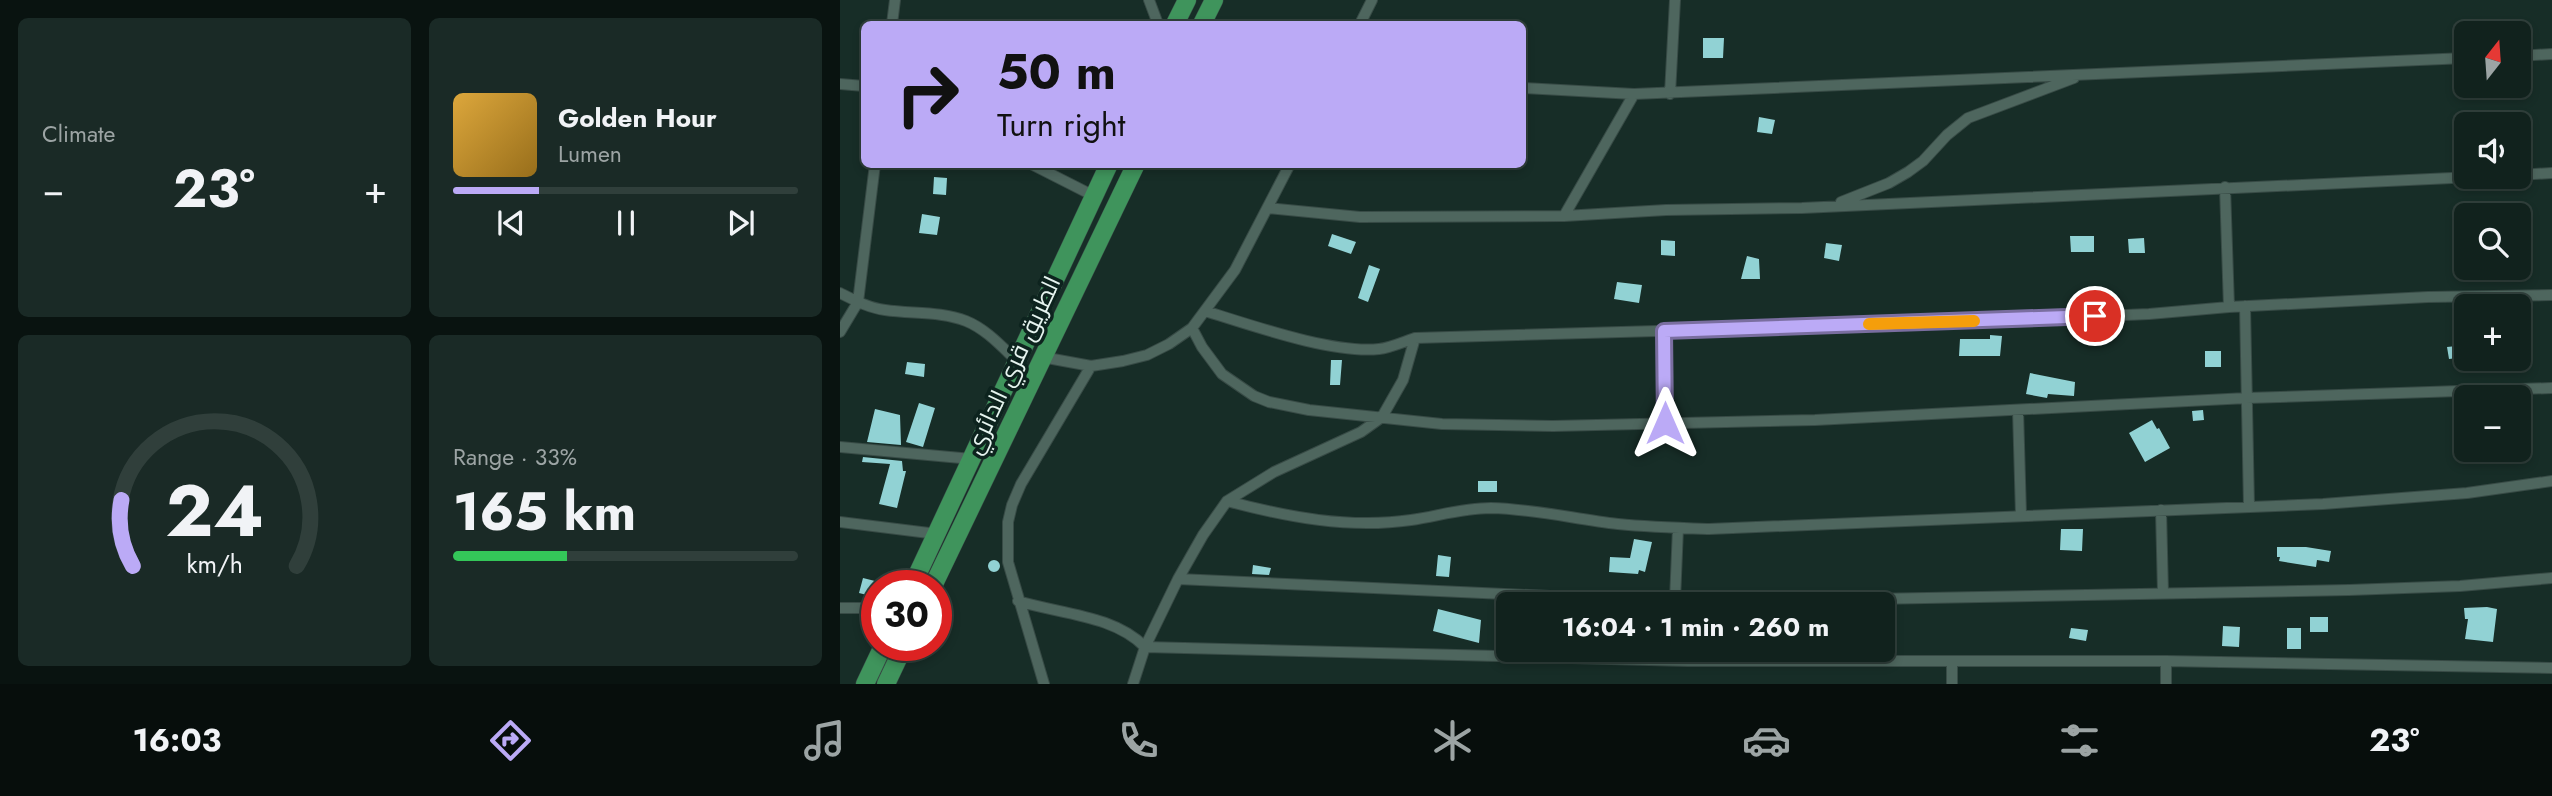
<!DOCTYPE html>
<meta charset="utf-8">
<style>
:root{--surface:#11221d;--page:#1a2a26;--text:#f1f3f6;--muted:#9ca4a4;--line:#303f3b;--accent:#bbaaf6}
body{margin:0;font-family:Jost,Cairo,sans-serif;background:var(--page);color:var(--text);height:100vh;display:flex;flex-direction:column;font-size:26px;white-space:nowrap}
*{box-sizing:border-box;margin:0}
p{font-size:23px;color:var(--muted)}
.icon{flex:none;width:38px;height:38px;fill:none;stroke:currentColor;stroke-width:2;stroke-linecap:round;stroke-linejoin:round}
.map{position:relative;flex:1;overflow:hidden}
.panel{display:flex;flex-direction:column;gap:18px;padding:18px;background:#091310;width:840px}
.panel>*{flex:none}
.top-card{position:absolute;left:21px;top:21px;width:665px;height:147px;border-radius:10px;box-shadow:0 4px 10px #0003,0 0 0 2px var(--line);background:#bbaaf6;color:#111;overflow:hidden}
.needle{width:46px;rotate:17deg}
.fabs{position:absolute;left:1614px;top:21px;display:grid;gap:14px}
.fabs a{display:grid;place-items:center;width:77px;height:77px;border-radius:10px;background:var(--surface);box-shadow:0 4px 10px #0003,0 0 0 2px var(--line);font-size:35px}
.speed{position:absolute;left:21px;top:570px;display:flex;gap:14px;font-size:35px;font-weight:700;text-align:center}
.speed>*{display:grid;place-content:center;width:91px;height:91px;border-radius:50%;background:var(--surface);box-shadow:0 4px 10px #0003,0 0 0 2px var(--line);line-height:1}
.speed .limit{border:10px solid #d22;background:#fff;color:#111}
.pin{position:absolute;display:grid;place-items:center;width:60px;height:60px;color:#fff;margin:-30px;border:4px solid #fff;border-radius:50%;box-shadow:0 2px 7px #0007}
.me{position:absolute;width:77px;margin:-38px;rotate:0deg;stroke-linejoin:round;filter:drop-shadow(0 0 5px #0008)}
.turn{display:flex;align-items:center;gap:24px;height:147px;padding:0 21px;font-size:32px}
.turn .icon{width:91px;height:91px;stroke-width:2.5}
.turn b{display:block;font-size:49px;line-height:60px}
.big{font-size:52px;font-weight:700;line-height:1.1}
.panel .tile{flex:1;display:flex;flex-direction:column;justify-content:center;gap:10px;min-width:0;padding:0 24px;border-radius:10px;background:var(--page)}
.panel .dial{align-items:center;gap:0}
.dial svg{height:182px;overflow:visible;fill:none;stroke:var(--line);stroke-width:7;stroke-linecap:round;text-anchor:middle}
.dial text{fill:var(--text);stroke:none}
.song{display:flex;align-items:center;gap:21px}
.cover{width:84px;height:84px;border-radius:10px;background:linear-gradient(135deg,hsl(40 70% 55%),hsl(40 70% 35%))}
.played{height:7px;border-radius:4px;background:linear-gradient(90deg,var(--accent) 25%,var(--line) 25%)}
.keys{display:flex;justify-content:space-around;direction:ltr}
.heat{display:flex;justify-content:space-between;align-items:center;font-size:38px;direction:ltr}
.charge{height:10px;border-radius:5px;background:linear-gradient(90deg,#34c759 33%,var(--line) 0)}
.panel .tiles{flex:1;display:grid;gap:18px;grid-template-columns:repeat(2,1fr)}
.trip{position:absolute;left:656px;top:592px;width:399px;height:70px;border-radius:10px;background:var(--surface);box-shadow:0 4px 10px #0003,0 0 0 2px var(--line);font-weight:700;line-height:70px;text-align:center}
.tabs{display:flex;height:112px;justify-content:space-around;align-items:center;background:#070e0c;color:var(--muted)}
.tabs .icon{width:49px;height:49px}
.tabs .current{color:var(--accent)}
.tabs b{font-size:32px;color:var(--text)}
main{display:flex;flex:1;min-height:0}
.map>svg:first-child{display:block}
.building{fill:#91d2d4}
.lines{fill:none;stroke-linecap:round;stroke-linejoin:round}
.minor-casing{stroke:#384b46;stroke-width:12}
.trunk-casing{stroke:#384b46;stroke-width:19}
.minor{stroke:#4e665e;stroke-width:10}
.trunk{stroke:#3f945c;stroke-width:18}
.route-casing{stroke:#7a6ea0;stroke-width:18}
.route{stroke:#bbaaf6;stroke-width:12}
.slow{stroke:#f59e0b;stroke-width:12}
.labels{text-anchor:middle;stroke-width:7;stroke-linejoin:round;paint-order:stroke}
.street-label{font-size:24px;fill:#e6f4ef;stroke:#0d231e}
</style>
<main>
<section class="panel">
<div class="tiles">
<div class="tile"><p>Climate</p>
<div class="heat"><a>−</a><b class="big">23°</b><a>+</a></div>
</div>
<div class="tile">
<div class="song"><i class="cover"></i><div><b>Golden Hour</b><p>Lumen</p></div></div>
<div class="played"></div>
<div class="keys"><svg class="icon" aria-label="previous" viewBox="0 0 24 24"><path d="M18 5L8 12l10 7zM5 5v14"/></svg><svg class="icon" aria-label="pause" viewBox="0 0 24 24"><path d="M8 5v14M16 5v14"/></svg><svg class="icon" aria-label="next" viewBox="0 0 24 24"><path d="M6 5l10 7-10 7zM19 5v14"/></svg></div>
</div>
<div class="tile dial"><svg viewBox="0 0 100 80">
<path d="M14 69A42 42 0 1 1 86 69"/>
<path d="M14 69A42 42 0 0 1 9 40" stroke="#bbaaf6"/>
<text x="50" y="56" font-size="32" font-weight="700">24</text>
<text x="50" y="72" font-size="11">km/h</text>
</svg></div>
<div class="tile"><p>Range · 33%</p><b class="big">165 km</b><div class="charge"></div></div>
</div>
</section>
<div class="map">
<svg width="1712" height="684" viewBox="0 0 1712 684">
<rect width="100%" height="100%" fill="#172d27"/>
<path class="building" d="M863,38H884L883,58H863Z
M919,117L935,120L932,134L917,132Z
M94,177L107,178L106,195L93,194Z
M82,214L100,217L97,235L79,233Z
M492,234L516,242L511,254L488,246Z
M1230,236H1254V252H1231Z
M1304,238L1305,253H1289L1288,239Z
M821,240L835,241V256L821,255Z
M986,243L1002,245L999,261L984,258Z
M907,256L919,259L920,279H901Z
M529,265L540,269L528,302L518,298Z
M777,282L802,285L799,303L774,299Z
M1150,335L1162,336L1160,356H1119L1120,339H1150Z
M1626,345V357L1609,359L1607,347Z
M1365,351H1381V367H1365Z
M1634,359H1658V371L1633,369Z
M491,360H502L500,385H490Z
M67,362L85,364L84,377L65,374Z
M1190,373L1235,382L1234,396L1208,394L1207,398L1186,394Z
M79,403L95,408L83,447L66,442Z
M35,409L60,415L61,445L27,442Z
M1363,410L1364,420L1353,421L1352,411Z
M1312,420L1317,429L1319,428L1330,448L1305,462L1289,433Z
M23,457L62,461L63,471H66L57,508L39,504L50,464L22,462Z
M638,481H657V492H638Z
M1221,529H1243L1242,551L1220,550Z
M794,539L812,542L805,572L799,570L798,574L769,572L770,557L790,558Z
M1437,547H1466L1491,551L1489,562L1477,560L1476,567L1439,561L1440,557H1437Z
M598,555L611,557L609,577L596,576Z
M148 566a6 6 0 1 1 12 0a6 6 0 1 1-12 0Z
M413,565L431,568L429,575L412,574Z
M23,578L39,582L35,597L19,593Z
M1647,607L1657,609L1653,642L1625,639L1628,619H1625L1624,608Z
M598,609L641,620L639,643L593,631Z
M1470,617H1488V632H1470Z
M1383,626L1400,627L1399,647L1382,646Z
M1231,628L1248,630L1246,641L1229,638Z
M1447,628H1461V649H1447Z"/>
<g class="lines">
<g class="minor-casing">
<path id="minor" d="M309,0L318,24
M52,24L55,0
M520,24L532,0
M1678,56L1712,54
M0,84L24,86
M682,88L794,94
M830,94L835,0
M191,164L254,196
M1678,175L1712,173
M1385,187L1389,307
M1001,202L1049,183L1068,172L1083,161L1107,135L1128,118L1234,78
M428,208L520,217L724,216L826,210L962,208L1633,177
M724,216L794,94L1626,58
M0,293C14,300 29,308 45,310C72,314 101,311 126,321C146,329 162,347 177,361
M1405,306L1409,507
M365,311C411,325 492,354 539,349C550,348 563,342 575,338L1094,323L1309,314L1389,307L1588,297L1712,295
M352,328L362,347L382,374L414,396L429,402L469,410L602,424L713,426L975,420L1407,398L1712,388
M824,331L825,423
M0,332L18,302L35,164
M202,357L251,366L283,361L307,355L329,344L352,328L395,270L450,164
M1178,410L1181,515
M0,447L132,459
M387,501C447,517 509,529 571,520C598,516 623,508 651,508C694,509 735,519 778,524C808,527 839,528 869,529L1483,504L1627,493L1712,481
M1321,510L1323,593
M0,522L97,534
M338,579L774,599L929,601L1509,590L1620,586L1712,578
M835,600L838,528
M178,601C220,614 274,615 305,647L847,661H1326L1712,668
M0,608H37
M204,684L168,562V522L172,505L181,484L251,366
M293,684L305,647L338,579L363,535L387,501L434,472L521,432L542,417L563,380L575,338
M1112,684V661
M1326,684V661"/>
</g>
<g class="trunk-casing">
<path id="trunk" d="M335,24L347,0
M362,24L374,0
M72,586L269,164
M93,586L296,164
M25,684L43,646
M46,684L64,646"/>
</g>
<use href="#minor" class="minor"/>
<use href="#trunk" class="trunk"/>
</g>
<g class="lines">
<g class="route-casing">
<path id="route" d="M825,423L824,331L1255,316"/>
</g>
<use href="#route" class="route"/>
<path class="slow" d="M1029,324L1134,321"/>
</g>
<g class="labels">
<g class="street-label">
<text transform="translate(173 365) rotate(-65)" y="8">الطريق قري الدائري</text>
</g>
</g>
</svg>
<div class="fabs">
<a><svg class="needle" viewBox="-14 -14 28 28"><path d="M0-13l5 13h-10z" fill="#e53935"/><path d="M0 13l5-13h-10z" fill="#9ca4a4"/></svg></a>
<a><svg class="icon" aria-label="sound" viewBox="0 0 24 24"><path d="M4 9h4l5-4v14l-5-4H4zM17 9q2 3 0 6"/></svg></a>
<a><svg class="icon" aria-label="search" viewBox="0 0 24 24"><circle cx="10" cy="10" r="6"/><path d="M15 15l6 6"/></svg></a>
<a>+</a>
<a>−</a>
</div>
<div class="speed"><div class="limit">30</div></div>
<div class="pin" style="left:1255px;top:316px;background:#d93025"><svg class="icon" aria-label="arrive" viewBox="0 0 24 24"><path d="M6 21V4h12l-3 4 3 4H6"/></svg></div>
<svg class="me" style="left:825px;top:423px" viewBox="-20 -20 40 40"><path d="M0-17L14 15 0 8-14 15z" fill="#bbaaf6" stroke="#fff" stroke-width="4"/></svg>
<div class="trip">16:04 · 1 min · 260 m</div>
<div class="top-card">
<div class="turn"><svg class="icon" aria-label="right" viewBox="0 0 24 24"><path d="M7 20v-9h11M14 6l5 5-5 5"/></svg><div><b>50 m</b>Turn right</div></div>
</div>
</div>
</main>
<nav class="tabs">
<b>16:03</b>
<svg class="icon current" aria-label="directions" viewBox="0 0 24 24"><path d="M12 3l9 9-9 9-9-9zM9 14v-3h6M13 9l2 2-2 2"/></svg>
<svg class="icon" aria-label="music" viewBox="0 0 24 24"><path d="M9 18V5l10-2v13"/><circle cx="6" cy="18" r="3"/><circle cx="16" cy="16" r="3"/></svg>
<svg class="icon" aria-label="phone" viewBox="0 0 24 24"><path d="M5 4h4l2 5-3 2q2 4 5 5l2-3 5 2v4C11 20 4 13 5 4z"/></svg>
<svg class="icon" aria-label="climate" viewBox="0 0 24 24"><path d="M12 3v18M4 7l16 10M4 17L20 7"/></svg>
<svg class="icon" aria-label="car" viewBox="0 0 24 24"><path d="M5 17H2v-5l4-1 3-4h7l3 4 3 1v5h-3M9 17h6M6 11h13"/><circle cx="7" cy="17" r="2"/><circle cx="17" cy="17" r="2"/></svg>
<svg class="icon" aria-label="filters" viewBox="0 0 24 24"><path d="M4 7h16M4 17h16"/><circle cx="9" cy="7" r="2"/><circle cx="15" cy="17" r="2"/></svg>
<b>23°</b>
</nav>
